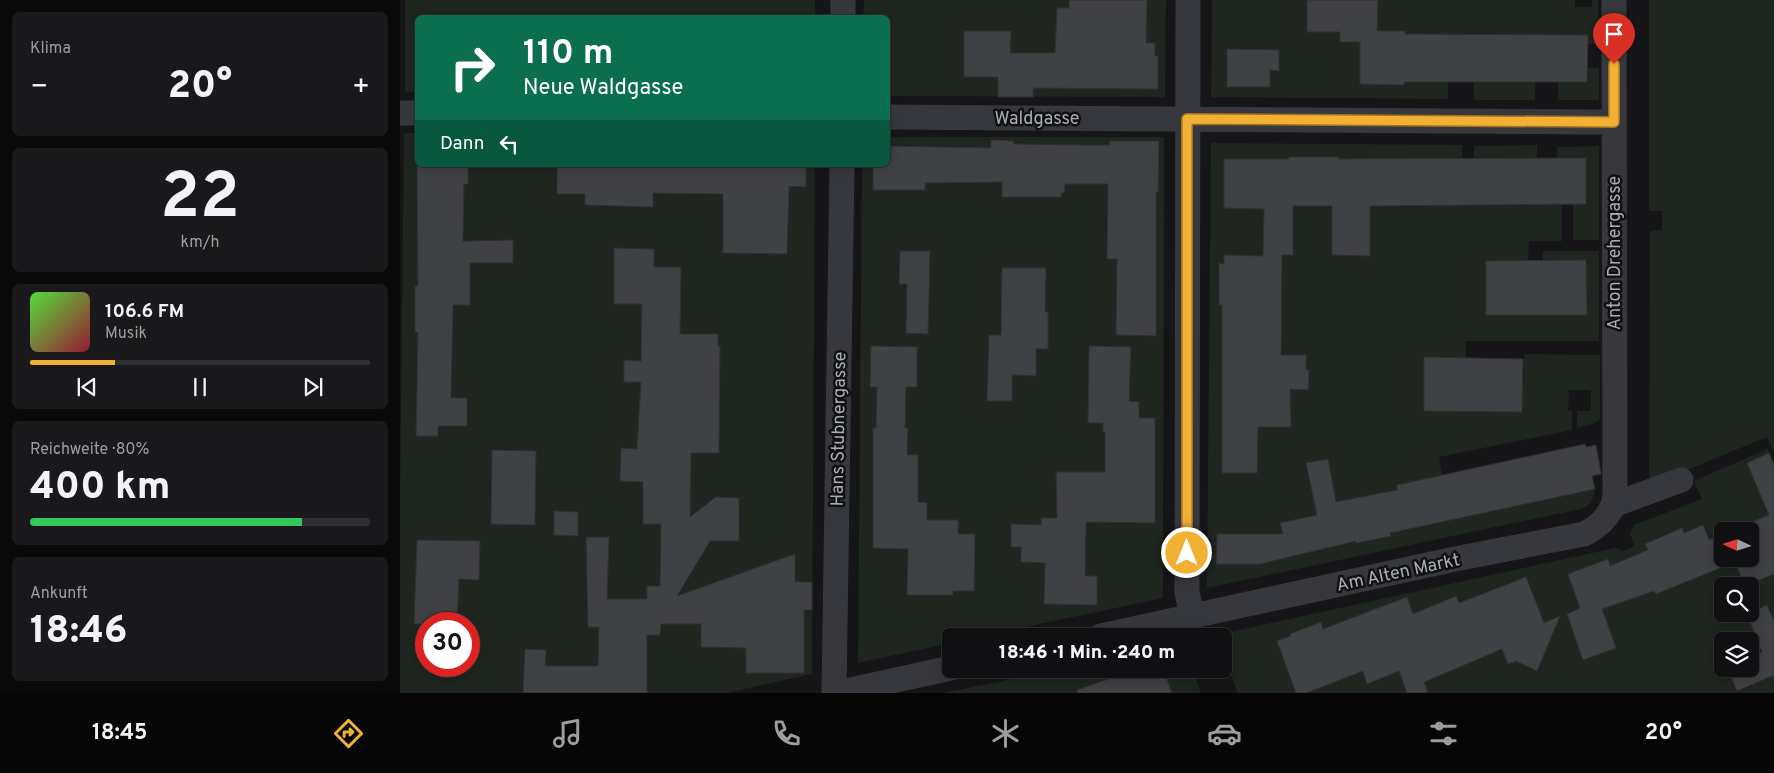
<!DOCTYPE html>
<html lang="de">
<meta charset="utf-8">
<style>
:root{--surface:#101012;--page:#19191b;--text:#f1f3f6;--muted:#9c9d9f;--line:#303032;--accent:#f2b134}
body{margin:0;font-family:Overpass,sans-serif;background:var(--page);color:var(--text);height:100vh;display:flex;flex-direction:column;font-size:19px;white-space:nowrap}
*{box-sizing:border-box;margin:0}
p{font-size:16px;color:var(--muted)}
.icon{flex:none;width:28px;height:28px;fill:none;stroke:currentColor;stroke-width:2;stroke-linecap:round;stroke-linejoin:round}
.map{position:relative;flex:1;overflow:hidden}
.panel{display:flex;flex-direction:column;gap:12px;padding:12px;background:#09090a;width:400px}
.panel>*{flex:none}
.top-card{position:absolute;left:15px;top:15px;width:475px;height:152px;border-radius:8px;box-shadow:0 2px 12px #0003,0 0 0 1px var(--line);background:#0b6e4f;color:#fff;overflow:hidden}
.needle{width:32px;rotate:274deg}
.fabs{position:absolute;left:1314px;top:522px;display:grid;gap:10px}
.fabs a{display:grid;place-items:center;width:45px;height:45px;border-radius:8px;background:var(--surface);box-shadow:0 2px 12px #0003,0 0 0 1px var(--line);font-size:25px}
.speed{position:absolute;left:15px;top:612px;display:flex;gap:10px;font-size:25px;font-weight:700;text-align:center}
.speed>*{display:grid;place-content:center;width:65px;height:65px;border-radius:50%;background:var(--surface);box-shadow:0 2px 12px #0003,0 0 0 1px var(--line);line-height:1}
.speed .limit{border:8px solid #d22;background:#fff;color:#111}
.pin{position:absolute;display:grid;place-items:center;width:42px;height:42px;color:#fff;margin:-51px -21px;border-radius:50% 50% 50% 0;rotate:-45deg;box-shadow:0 0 5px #0007}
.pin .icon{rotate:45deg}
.me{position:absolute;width:55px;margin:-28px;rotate:0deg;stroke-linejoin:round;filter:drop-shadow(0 0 4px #0008)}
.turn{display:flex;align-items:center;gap:18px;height:105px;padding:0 25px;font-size:22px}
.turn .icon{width:65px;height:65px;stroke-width:2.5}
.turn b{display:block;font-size:35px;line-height:42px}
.then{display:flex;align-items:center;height:48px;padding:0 25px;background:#0003;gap:10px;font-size:19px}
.big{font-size:38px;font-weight:800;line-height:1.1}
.panel .widget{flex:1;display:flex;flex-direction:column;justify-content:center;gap:8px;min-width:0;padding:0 18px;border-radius:8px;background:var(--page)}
.panel .dial{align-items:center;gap:0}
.dial b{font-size:65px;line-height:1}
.song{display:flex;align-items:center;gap:15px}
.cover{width:60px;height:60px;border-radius:8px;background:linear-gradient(135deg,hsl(110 70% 55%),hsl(350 70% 35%))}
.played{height:5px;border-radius:2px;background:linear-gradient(90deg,var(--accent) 25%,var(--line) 25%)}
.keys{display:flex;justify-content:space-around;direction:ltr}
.heat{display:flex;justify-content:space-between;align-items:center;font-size:28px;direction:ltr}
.charge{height:8px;border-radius:4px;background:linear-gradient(90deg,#34c759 80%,var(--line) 0)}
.trip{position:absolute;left:542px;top:628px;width:290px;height:50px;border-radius:8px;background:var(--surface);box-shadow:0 2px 12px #0003,0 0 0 1px var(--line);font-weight:800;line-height:50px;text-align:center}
.tabs{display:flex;height:80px;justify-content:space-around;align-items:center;background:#060607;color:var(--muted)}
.tabs .icon{width:35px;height:35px}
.tabs .active{color:var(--accent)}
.tabs b{font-size:22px;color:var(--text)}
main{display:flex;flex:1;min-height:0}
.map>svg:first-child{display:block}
.green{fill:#1e261f;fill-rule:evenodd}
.building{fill:#404145;stroke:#303034}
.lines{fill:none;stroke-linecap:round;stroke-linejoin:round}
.street{stroke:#37383d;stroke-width:25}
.route-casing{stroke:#9d7322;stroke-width:12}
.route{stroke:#f2b134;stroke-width:9}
.labels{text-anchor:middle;stroke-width:5;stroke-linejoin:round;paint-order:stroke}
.street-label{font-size:18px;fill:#a8adb8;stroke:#111113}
</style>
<main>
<section class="panel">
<div class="widget"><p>Klima</p>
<div class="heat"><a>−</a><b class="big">20°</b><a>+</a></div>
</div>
<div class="widget dial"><b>22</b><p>km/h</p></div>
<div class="widget">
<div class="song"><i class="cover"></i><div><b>106.6 FM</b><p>Musik</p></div></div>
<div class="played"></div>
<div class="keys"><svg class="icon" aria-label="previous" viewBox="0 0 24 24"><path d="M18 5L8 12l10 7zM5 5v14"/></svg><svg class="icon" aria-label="pause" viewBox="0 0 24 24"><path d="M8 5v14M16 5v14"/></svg><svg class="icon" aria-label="next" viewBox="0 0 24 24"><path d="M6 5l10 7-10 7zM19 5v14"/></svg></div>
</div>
<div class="widget"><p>Reichweite · 80%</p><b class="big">400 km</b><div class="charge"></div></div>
<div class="widget"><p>Ankunft</p><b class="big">18:46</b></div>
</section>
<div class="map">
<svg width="1374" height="693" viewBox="0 0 1374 693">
<rect width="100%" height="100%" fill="#161618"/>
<path class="green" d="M5,0H415V17L18,18L17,92H5Z
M464,0H766L765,97L488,96V18H463Z
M812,0H1175V7H1192V0H1198L1199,44H1188L1187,35L1024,34V82H1048V99L811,97Z
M1249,0H1374V453L1367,437L1260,481L1251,480L1249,474L1250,231L1262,230V211H1249Z
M1188,68H1199V100H1158V82H1187Z
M1074,82H1135V100H1074Z
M4,133H17L18,165H415L412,674L326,693H0V492ZM26,624H69V666H26Z
M488,137H764L763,598L583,636H551V643L458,663L462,165H488Z
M811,143L1062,145V158L1025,159V205H1162V241H1129L1128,261H1086V315H1187L1186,260L1143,261V251H1199V341H1066V358L1024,357V410L1122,412L1124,354L1200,355V419L1193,424L1177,428V411H1191V390H1169L1168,411H1172V430L1039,457L1042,475L1016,481L1026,525L1195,489C1194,498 1190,506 1181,509L807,588Z
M1137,145V158H1074V146Z
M1199,146V240H1173V204H1186V158H1157V147Z
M1368,449L1374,462V693H838L824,656V636L816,635L1215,548L1223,551L1235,546L1230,534L1234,525L1302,499L1294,481ZM1322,531H1350V559H1322ZM1322,586H1350V614H1322ZM1322,641H1350V669H1322Z
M661,669H792L801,693H543Z"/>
<path class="building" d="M669,0H747L746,43H755V56H758V89L633,88V97H598V77H564V31H611L610,53H655L657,8H669Z
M907,0H978L977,31H1005V34L1188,35L1187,82H1004V85L960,84V42H940V32H907Z
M827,49L879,50V71L870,70V87H827Z
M591,140L614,141V144L689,145H710V141H759L758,192H756V336L716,335L717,259H707L708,184H665L664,193H661V197H602V182L525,183V190H473V165H488V146L591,148Z
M889,157H938V159L1186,158V204L970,206V256L932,255V206H893V255H882L881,355H906V370H909L908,390L890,389L891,427H858L857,473H822V305H819V263L824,264V255L863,256L864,209L824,208V159H889Z
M17,165H68V184H64L63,241L113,240V263H70V305H53L51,398H67V426H38V436H16L18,333L15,332V286H18Z
M157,165H406V187L389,186L387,254L323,253V194L253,193V207L185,205V194H157Z
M214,248L254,249V267H281L280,334H318V346H320L319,453H291L290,517L316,497L339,498V541H310L277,596L395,554V582H412V610H404V673H346V648L301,647V624H261L260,635H247V693H123L125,649L146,650L145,666H198L199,627H188L186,537H209L207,599H247V586H260L261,524H243V482L220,481L221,448L237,449L241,382H224V360L241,361L242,304H214Z
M500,251H530L528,334L506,333L507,284H499Z
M1186,260L1187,315H1086V261Z
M602,268H646L645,312H648V349H636V376L612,375V401H587L589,335H601Z
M471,346L517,347V387H506L505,428L508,427L507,455H518V502L527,503V520H558V534H575L574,591H553V595H507L508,549L473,548V428H476L477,387H470Z
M689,346L731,347L729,401L739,402V418H755V523L686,522L685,576H697V605L644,604L645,563L621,562V547H611V524L641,525V518H657L656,472H705V432H703V423H688Z
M1024,357L1123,359L1122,412L1024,411Z
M1185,444L1186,447L1196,445L1201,474L1192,476L1195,489L990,533L991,536L956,543V541L860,564H816L817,534H883L880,523L917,515L906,463L928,459L936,502L997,490V485Z
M92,450L136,451L135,525L91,524Z
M1369,453L1374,465V574L1345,586L1335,562L1256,594L1254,591L1202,609L1216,648L1183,660L1167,614L1180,608L1168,574L1208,559L1210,566L1248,550L1245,544L1282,528L1284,533L1303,525L1309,540L1322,534V559H1350V531H1330L1369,515L1347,463Z
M154,511L178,512V536L154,535Z
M17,540L80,541L79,580L59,579L57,624H14Z
M1126,577L1144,623L1160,616L1137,671L1116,661L1108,664L1102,649L1024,682L1028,693H1007L999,671L967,684L963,671L906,693H896L877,641L891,636L890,634L921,622L923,629L1007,597L1013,614L1056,596L1059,603Z
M1367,605L1374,621V679L1372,676L1337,691L1328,669H1350V657L1362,652L1347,614Z
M737,669H763L772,693H677V690Z"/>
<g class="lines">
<path class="street" d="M788,0L787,592L792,617
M443,18V0
M0,113H18
M488,117L1214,122
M1213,505L1215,496L1214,0
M701,636L1055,559L1184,534C1198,527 1207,519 1213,505L1281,480
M434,693L442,165
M437,693L551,668"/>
</g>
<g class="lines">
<g class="route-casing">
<path id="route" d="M787,553V119L1214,122V64"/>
</g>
<use href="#route" class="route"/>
</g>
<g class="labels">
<g class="street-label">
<text x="637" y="124">Waldgasse</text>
<text transform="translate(1214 253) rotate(-90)" y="6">Anton Drehergasse</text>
<text transform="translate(438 429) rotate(-89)" y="6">Hans Stubnergasse</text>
<text transform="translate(998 572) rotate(-12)" y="6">Am Alten Markt</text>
</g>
</g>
</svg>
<div class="fabs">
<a><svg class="needle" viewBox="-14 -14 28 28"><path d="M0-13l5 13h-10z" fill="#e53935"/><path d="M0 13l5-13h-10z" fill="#9c9d9f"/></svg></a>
<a><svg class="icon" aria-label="search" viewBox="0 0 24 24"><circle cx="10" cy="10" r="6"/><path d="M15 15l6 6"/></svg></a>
<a><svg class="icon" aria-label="layers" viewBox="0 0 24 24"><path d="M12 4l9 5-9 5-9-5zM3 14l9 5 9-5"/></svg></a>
</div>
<div class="speed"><div class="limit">30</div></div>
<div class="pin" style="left:1214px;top:64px;background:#d93025"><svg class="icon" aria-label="arrive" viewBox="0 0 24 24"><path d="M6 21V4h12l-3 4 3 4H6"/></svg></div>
<svg class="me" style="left:787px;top:553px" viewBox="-20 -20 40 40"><circle r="17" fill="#f2b134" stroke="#fff" stroke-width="3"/><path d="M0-11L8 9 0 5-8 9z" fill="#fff"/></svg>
<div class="trip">18:46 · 1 Min. · 240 m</div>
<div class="top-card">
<div class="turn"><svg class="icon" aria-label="right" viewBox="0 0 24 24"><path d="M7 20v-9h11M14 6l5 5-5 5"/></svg><div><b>110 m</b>Neue Waldgasse</div></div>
<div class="then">Dann<svg class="icon" aria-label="left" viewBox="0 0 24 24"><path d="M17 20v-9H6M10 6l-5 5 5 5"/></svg></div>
</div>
</div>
</main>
<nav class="tabs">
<b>18:45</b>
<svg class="icon active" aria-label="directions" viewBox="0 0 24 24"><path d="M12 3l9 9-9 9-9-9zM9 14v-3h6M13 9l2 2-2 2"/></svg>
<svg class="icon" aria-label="music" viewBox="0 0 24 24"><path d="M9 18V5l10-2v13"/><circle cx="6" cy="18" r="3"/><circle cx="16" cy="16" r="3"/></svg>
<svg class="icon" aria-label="phone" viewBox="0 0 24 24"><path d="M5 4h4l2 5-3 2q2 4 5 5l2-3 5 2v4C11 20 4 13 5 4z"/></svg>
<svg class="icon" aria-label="climate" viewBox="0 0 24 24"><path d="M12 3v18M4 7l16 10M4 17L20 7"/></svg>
<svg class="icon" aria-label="car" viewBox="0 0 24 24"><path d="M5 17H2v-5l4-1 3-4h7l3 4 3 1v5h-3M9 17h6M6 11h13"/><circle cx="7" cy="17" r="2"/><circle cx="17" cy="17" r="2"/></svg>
<svg class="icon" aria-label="filters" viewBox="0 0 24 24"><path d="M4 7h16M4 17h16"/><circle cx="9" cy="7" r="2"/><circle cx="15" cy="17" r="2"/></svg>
<b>20°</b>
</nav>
